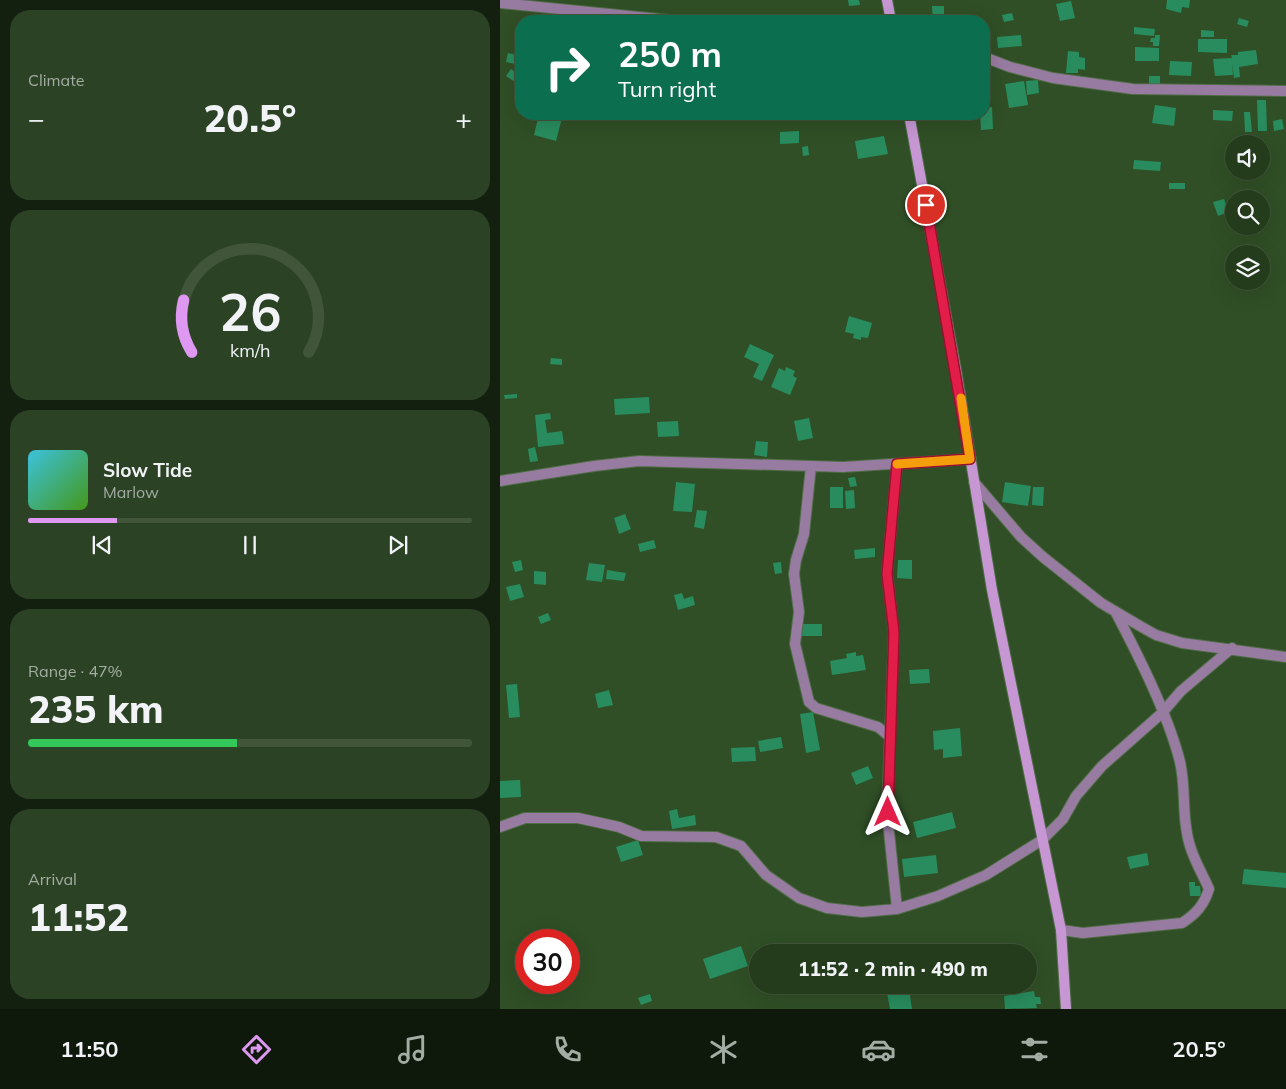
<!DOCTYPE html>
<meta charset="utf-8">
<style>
:root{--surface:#243b1c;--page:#2c4225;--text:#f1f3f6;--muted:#a3ada3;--line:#41553b;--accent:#de98f2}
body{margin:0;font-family:Mulish,sans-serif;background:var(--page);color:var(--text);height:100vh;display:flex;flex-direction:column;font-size:19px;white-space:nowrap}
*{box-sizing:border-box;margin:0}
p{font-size:16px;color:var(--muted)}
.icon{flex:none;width:28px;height:28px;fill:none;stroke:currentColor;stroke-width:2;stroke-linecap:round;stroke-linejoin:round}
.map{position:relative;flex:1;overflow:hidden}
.drawer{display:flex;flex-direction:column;gap:10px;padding:10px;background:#14200f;width:500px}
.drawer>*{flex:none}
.guide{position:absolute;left:15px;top:15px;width:475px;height:105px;border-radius:20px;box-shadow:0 5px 20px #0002,0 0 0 1px var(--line);background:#0b6e4f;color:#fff;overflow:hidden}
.tools{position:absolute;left:725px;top:135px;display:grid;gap:10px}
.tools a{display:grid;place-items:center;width:45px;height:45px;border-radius:50%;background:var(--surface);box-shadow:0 5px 20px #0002,0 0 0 1px var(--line);font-size:25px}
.speed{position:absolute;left:15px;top:929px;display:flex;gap:10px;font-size:25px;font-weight:700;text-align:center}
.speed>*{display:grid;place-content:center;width:65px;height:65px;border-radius:50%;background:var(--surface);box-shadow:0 5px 20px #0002,0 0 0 1px var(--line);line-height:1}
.speed .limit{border:8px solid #d22;background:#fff;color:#111}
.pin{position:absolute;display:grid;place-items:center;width:42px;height:42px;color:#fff;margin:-21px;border:2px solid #fff;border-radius:50%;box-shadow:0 1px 5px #0007}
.me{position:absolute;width:55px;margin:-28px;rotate:0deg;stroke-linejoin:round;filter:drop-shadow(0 0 4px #0008)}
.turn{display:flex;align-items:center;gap:18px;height:105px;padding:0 20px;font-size:22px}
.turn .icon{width:65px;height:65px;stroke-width:2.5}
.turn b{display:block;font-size:35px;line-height:42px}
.big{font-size:38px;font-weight:800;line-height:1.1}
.drawer .card{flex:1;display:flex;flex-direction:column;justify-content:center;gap:8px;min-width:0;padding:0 18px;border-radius:20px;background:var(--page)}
.drawer .dial{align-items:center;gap:0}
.dial svg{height:130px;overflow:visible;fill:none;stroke:var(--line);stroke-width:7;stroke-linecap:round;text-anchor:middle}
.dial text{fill:var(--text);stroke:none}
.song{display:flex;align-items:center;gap:15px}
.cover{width:60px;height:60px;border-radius:8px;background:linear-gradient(135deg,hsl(190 70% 55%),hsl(100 70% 35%))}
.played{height:5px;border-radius:2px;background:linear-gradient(90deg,var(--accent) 20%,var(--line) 20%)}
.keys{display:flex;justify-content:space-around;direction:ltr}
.heat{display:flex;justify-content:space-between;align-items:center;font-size:28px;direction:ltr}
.charge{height:8px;border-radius:4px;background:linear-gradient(90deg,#34c759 47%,var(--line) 0)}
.trip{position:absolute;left:249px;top:944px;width:288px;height:50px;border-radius:25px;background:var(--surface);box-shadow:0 5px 20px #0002,0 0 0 1px var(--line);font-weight:800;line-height:50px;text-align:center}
.tab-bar{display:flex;height:80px;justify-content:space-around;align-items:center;background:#0e180b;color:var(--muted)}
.tab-bar .icon{width:35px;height:35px}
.tab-bar .current{color:var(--accent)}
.tab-bar b{font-size:22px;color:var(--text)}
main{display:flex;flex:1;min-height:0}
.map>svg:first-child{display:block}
.building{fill:#288c5e}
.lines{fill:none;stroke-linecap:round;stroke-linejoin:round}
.street-casing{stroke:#4f6c46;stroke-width:12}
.secondary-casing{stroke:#4f6c46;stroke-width:12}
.street{stroke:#987ba1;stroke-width:10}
.secondary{stroke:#c697d3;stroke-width:10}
.route-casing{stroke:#92132f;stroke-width:12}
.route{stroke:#e11d48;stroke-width:9}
.slow{stroke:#f59e0b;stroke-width:9}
</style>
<main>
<section class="drawer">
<div class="card"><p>Climate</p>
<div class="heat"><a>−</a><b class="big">20.5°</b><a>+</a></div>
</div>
<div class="card dial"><svg viewBox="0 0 100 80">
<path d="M14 69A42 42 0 1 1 86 69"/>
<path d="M14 69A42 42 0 0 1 9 37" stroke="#de98f2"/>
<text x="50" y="56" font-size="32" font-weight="700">26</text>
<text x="50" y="72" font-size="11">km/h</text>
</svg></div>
<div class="card">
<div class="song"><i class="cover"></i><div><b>Slow Tide</b><p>Marlow</p></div></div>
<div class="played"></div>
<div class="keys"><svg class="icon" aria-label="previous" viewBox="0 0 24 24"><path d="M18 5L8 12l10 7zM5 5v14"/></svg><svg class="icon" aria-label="pause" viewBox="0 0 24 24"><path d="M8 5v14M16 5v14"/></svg><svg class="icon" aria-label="next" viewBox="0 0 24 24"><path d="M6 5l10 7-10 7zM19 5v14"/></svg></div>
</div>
<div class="card"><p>Range · 47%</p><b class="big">235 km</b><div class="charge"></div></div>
<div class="card"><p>Arrival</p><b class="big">11:52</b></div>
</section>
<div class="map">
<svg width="786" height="1009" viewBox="0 0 786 1009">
<rect width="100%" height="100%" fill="#304f26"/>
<path class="building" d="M348,0H359L360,5L349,6Z
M667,0H690L689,8L682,7L681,13L666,9Z
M571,1L575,18L560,21L556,4Z
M432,6H444V21H433Z
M512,13L514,20L504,22L502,15Z
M739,18L749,21L747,27L737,24Z
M634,27L655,29L654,36L634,34Z
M701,30L714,31V37H701Z
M521,35L522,46L498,48L497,37Z
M655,35H660L659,46H653V42H650L651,38H655Z
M698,39H727V53L698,52Z
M635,47L659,48V61H635Z
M756,50L758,64L739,67L740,77L734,78L732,63L733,75L715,76L713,59L732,58L731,55H738V52Z
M568,51L579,52V57L585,58V70L578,69V73H566Z
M8,53L21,56L20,65L6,62Z
M670,61L692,62L691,76L669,75Z
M11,69L21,76L18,84L6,76Z
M649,76H660V86H649Z
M538,80L539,93L527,95L526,81Z
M524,81L528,105L509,108L505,84Z
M757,100H766L767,131H758Z
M655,105L676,108L674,126L652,123Z
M492,107L493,129L481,130L480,114H484V108Z
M713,110L733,111L732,121L713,120Z
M744,112H750L752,132H745Z
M39,114H50L62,118L56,141L34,135Z
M163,114H184L183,118Z
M782,119L784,129L774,131L773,121Z
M299,131V143L280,144V132Z
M384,136L388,154L358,159L355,141Z
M308,146L309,155L303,156L302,147Z
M634,160L661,162L660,171L633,169Z
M669,183H685V189H669Z
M724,199L729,212L718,216L713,202Z
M349,316L372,323L368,338L361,337V340L353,338L354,334L345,332Z
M250,344L274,355L262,381L253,377L259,364L244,357Z
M51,358L62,359V365L50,364Z
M286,367L295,371L293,376L297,378L290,395L271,387L279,368L285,371Z
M17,394V398L5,399L4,395Z
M149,397L150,413L115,415L114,399Z
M50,413L51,419L45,420L47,433L62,431L64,444L38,447L35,415Z
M309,418L313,438L298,441L294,421Z
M178,421L179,436L158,437L157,422Z
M256,441L268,442L267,457L254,455Z
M35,447L38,461L30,462L28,449Z
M355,477L357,486L350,487L348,478Z
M176,482L195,484L192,512L173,511Z
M505,482L531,486L528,506L502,502Z
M330,487H343V508H330Z
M533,487H544L543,506L532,505Z
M354,490L355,508L346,509L345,491Z
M197,510L207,511L204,529L194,527Z
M125,514L131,529L119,534L114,518Z
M154,540L156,548L140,552L138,544Z
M375,548V557L355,559L354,550Z
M21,560L23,570L15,572L12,562Z
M398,560H412V579L397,578Z
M281,562L282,573L275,574L273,563Z
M89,563L105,565L102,582L86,580Z
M107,570L126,573L124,581L106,579Z
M34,571L46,572V585L34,584Z
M20,584L24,597L10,601L6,587Z
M182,593L184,599L193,596L195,605L178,610L174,595Z
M48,613L51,620L41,624L38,617Z
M301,624H322V636H301Z
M356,652V656L363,655L366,670L332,675L330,661L347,658L346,654Z
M429,669L430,683L410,684L409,670Z
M17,684L20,717L9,718L6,685Z
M109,690L113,705L98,708L95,694Z
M313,712L320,750L306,753L300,714Z
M460,728L462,756L443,758V749L434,750L433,731Z
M281,737L283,748L260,752L258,741Z
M255,747L256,761L232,762L231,748Z
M368,766L373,778L356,785L351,773Z
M20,780L21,797L0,798V781Z
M177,809L179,818L195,815L196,825L172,829L169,811Z
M452,812L456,828L417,838L413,822Z
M138,840L143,855L121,862L116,847Z
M647,853L649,865L630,869L627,857Z
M436,855L438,873L404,877L402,859Z
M744,869L786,873V888L742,884Z
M689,882H695V886H700L701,896H690Z
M241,946L248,966L210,979L203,959Z
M445,985H465L466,990L445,991Z
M478,985H492L493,990L480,993Z
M409,989L412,1009H390L387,993Z
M534,991L535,997H540L541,1004H536L537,1008L505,1009L504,996Z
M150,994L152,1001L141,1005L138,998Z"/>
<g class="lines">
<g class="street-casing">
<path id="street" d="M0,3L179,21
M484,57L510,67L553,78L633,89L786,91
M311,466L304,534L296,560L294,574L299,612L295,644L309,702L316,708L378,727L390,737
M0,481L94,466L139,461L343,467L471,459
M474,482L521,537L543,557L601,603L640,626L656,635L682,643L786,657
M0,827L25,818H78L119,827L141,836L216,837L241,846L266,875L299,898L327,908L362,912L397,909L438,896L486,875L542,840L563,819L576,796L602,766L662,713L681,691L732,648
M397,909L387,812L394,632L387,574L397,464
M561,930L583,933L682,923C696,914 704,905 709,889C701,871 690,853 687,833C682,808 686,782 679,758C666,710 638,655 615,611"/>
</g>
<g class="secondary-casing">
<path id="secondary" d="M387,0L391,21
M409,114L456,370L492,590L561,930L566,1009"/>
</g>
<use href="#street" class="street"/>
<use href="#secondary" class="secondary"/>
</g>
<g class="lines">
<g class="route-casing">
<path id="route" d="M388,812L394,632L387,574L397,464L470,459L426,205"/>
</g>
<use href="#route" class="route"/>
<path class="slow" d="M397,464L470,459L461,398"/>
</g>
</svg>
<div class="tools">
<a><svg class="icon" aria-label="sound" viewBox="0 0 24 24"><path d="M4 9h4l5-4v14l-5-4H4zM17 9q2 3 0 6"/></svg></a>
<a><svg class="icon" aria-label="search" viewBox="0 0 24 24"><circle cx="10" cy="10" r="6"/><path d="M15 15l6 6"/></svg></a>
<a><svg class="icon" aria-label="layers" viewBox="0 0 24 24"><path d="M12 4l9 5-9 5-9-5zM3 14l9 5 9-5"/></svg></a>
</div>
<div class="speed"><div class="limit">30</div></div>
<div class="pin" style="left:426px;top:205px;background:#d93025"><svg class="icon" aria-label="arrive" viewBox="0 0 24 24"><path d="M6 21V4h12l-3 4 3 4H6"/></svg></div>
<svg class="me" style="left:388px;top:812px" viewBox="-20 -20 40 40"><path d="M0-17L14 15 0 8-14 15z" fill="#e11d48" stroke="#fff" stroke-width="4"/></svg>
<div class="trip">11:52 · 2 min · 490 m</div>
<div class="guide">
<div class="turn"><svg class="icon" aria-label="right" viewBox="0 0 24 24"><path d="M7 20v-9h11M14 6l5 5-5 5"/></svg><div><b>250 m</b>Turn right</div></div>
</div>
</div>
</main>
<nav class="tab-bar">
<b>11:50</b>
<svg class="icon current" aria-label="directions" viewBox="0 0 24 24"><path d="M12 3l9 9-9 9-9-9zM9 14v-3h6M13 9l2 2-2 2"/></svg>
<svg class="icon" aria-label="music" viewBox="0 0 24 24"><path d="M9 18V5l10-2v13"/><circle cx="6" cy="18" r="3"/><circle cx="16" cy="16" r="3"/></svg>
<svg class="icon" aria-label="phone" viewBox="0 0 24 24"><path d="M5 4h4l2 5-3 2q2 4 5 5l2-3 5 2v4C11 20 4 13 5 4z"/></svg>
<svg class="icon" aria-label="climate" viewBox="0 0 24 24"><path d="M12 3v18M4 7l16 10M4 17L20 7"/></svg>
<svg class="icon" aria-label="car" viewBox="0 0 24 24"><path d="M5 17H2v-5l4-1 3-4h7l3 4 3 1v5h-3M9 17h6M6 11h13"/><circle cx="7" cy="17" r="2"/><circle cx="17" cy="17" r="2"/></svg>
<svg class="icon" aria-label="filters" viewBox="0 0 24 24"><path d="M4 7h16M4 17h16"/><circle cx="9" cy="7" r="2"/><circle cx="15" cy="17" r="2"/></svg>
<b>20.5°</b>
</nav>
